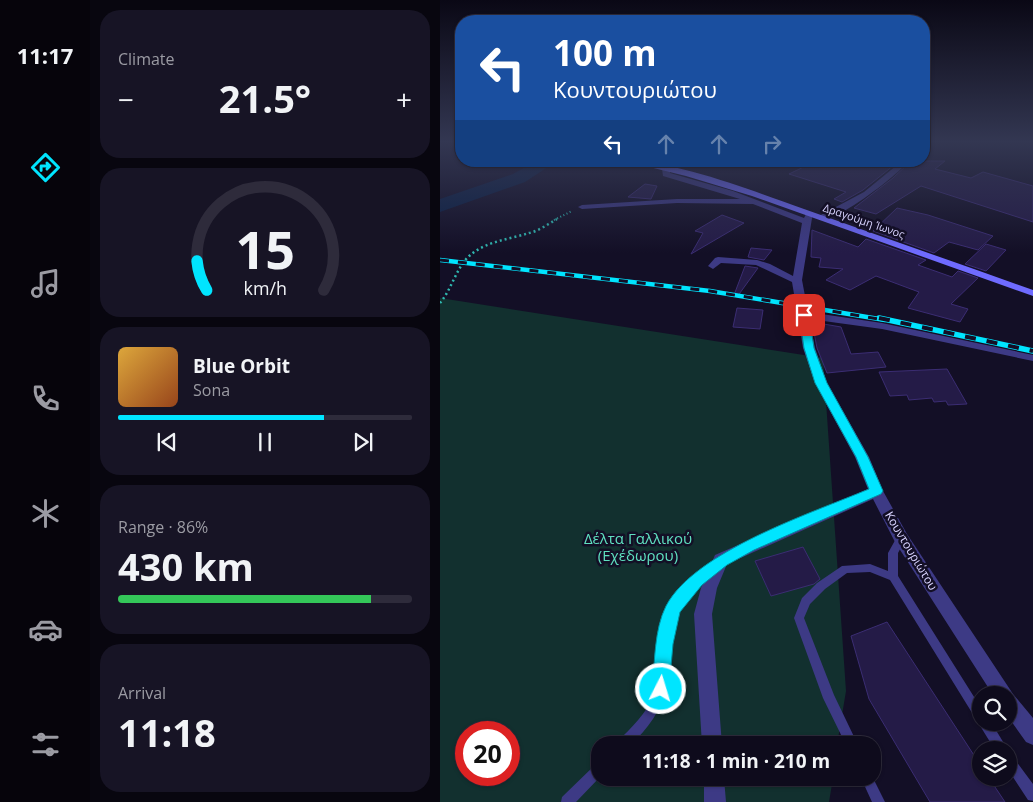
<!DOCTYPE html>
<meta charset="utf-8">
<style>
:root{--surface:#0e0b1c;--page:#171425;--text:#f1f3f6;--muted:#9b9ba3;--line:#2e2b3b;--accent:#00e5ff}
body{margin:0;font-family:"Open Sans",sans-serif;background:var(--page);color:var(--text);height:100vh;display:flex;flex-direction:column;font-size:19px;white-space:nowrap}
*{box-sizing:border-box;margin:0}
p{font-size:16px;color:var(--muted)}
.icon{flex:none;width:28px;height:28px;fill:none;stroke:currentColor;stroke-width:2;stroke-linecap:round;stroke-linejoin:round}
.map{position:relative;flex:1;overflow:hidden}
.panel{display:flex;flex-direction:column;gap:10px;padding:10px;background:#08060f;width:350px}
.panel>*{flex:none}
.banner{position:absolute;left:15px;top:15px;width:475px;height:152px;border-radius:20px;box-shadow:0 1px 4px #0004,0 0 0 1px var(--line);background:#1a4fa0;color:#fff;overflow:hidden}
.tools{position:absolute;left:532px;top:686px;display:grid;gap:10px}
.tools a{display:grid;place-items:center;width:45px;height:45px;border-radius:50%;background:var(--surface);box-shadow:0 1px 4px #0004,0 0 0 1px var(--line);font-size:25px}
.speed{position:absolute;left:15px;top:721px;display:flex;gap:10px;font-size:25px;font-weight:700;text-align:center}
.speed>*{display:grid;place-content:center;width:65px;height:65px;border-radius:50%;background:var(--surface);box-shadow:0 1px 4px #0004,0 0 0 1px var(--line);line-height:1}
.speed .limit{border:8px solid #d22;background:#fff;color:#111}
.pin{position:absolute;display:grid;place-items:center;width:42px;height:42px;color:#fff;margin:-21px;border-radius:10px;box-shadow:0 2px 8px #0006}
.me{position:absolute;width:55px;margin:-28px;rotate:5deg;stroke-linejoin:round;filter:drop-shadow(0 0 4px #0008)}
.turn{display:flex;align-items:center;gap:18px;height:105px;padding:0 15px;font-size:22px}
.turn .icon{width:65px;height:65px;stroke-width:2.5}
.turn b{display:block;font-size:35px;line-height:42px}
.lanes{display:flex;align-items:center;height:48px;padding:0 15px;background:#0003;justify-content:center;gap:25px;direction:ltr}
.lanes .off{opacity:.35}
.big{font-size:38px;font-weight:700;line-height:1.1}
.panel .tile{flex:1;display:flex;flex-direction:column;justify-content:center;gap:8px;min-width:0;padding:0 18px;border-radius:20px;background:var(--page)}
.panel .dial{align-items:center;gap:0}
.dial svg{height:130px;overflow:visible;fill:none;stroke:var(--line);stroke-width:7;stroke-linecap:round;text-anchor:middle}
.dial text{fill:var(--text);stroke:none}
.song{display:flex;align-items:center;gap:15px}
.cover{width:60px;height:60px;border-radius:8px;background:linear-gradient(135deg,hsl(40 70% 55%),hsl(20 70% 35%))}
.played{height:5px;border-radius:2px;background:linear-gradient(90deg,var(--accent) 70%,var(--line) 70%)}
.keys{display:flex;justify-content:space-around;direction:ltr}
.heat{display:flex;justify-content:space-between;align-items:center;font-size:28px;direction:ltr}
.charge{height:8px;border-radius:4px;background:linear-gradient(90deg,#34c759 86%,var(--line) 0)}
.trip{position:absolute;left:151px;top:736px;width:290px;height:50px;border-radius:20px;background:var(--surface);box-shadow:0 1px 4px #0004,0 0 0 1px var(--line);font-weight:700;line-height:50px;text-align:center}
main{display:flex;flex:1;min-height:0}
.tab-bar{display:flex;flex-direction:column;width:90px;justify-content:space-around;align-items:center;background:#06040b;color:var(--muted)}
.tab-bar .icon{width:35px;height:35px}
.tab-bar .current{color:var(--accent)}
.tab-bar b{font-size:22px;color:var(--text)}
.map>svg:first-child{display:block}
.green{fill:#12302f;fill-rule:evenodd}
.lines{fill:none;stroke-linecap:round;stroke-linejoin:round}
.river{fill:#0a1f44;fill-rule:evenodd}
.building{fill:#241b47;stroke:#3b2d73}
.path-far1{stroke:#2fb8b0;stroke-width:2;stroke-dasharray:1 2.5;stroke-linecap:butt}
.path{stroke:#2fb8b0;stroke-width:2.5;stroke-dasharray:2 3;stroke-linecap:butt}
.service{fill:#3d3a85;fill-rule:evenodd}
.minor{fill:#3d3a85;fill-rule:evenodd}
.tertiary{fill:#3d3a85;fill-rule:evenodd}
.secondary{fill:#6f6bff;fill-rule:evenodd}
.rail-far1-casing{stroke:#00e5ff;stroke-width:4.5}
.rail-casing{stroke:#00e5ff;stroke-width:5.5}
.rail-far1{stroke:#130f26;stroke-width:3;stroke-dasharray:9;stroke-linecap:butt}
.rail{stroke:#130f26;stroke-width:4;stroke-dasharray:11;stroke-linecap:butt}
.route{fill:#00e5ff;stroke:#0095a6}
.labels{text-anchor:middle;stroke-width:5;stroke-linejoin:round;paint-order:stroke}
.far-street-label{font-size:11px;fill:#d9d4ff;stroke:#130f26}
.street-label{font-size:12px;fill:#d9d4ff;stroke:#130f26}
.near-park-label{font-size:15px;fill:#5fe0c0;stroke:#130f26}
</style>
<main>
<nav class="tab-bar">
<b>11:17</b>
<svg class="icon current" aria-label="directions" viewBox="0 0 24 24"><path d="M12 3l9 9-9 9-9-9zM9 14v-3h6M13 9l2 2-2 2"/></svg>
<svg class="icon" aria-label="music" viewBox="0 0 24 24"><path d="M9 18V5l10-2v13"/><circle cx="6" cy="18" r="3"/><circle cx="16" cy="16" r="3"/></svg>
<svg class="icon" aria-label="phone" viewBox="0 0 24 24"><path d="M5 4h4l2 5-3 2q2 4 5 5l2-3 5 2v4C11 20 4 13 5 4z"/></svg>
<svg class="icon" aria-label="climate" viewBox="0 0 24 24"><path d="M12 3v18M4 7l16 10M4 17L20 7"/></svg>
<svg class="icon" aria-label="car" viewBox="0 0 24 24"><path d="M5 17H2v-5l4-1 3-4h7l3 4 3 1v5h-3M9 17h6M6 11h13"/><circle cx="7" cy="17" r="2"/><circle cx="17" cy="17" r="2"/></svg>
<svg class="icon" aria-label="filters" viewBox="0 0 24 24"><path d="M4 7h16M4 17h16"/><circle cx="9" cy="7" r="2"/><circle cx="15" cy="17" r="2"/></svg>
</nav>
<section class="panel">
<div class="tile"><p>Climate</p>
<div class="heat"><a>−</a><b class="big">21.5°</b><a>+</a></div>
</div>
<div class="tile dial"><svg viewBox="0 0 100 80">
<path d="M14 69A42 42 0 1 1 86 69"/>
<path d="M14 69A42 42 0 0 1 8 51" stroke="#00e5ff"/>
<text x="50" y="56" font-size="32" font-weight="700">15</text>
<text x="50" y="72" font-size="11">km/h</text>
</svg></div>
<div class="tile">
<div class="song"><i class="cover"></i><div><b>Blue Orbit</b><p>Sona</p></div></div>
<div class="played"></div>
<div class="keys"><svg class="icon" aria-label="previous" viewBox="0 0 24 24"><path d="M18 5L8 12l10 7zM5 5v14"/></svg><svg class="icon" aria-label="pause" viewBox="0 0 24 24"><path d="M8 5v14M16 5v14"/></svg><svg class="icon" aria-label="next" viewBox="0 0 24 24"><path d="M6 5l10 7-10 7zM19 5v14"/></svg></div>
</div>
<div class="tile"><p>Range · 86%</p><b class="big">430 km</b><div class="charge"></div></div>
<div class="tile"><p>Arrival</p><b class="big">11:18</b></div>
</section>
<div class="map">
<svg width="593" height="802" viewBox="0 0 593 802">
<rect width="100%" height="100%" fill="#130f26"/>
<path class="green" d="M0,298L383,358L406,691L397,745H160V778H393L389,802H0ZM26,732H69V775H26Z"/>
<g class="lines">
<path class="river" d="M96,161H117L85,182L0,212V199L73,174Z"/>
</g>
<path class="building" d="M376,161H459L423,190L402,202L394,199L406,192L349,174Z
M471,161H505L495,169L531,178L543,172L593,186V222L481,186L436,214L414,208L453,178Z
M205,184L217,186L211,199L188,197Z
M457,208L488,215L553,236L538,250L509,242L494,253L433,231Z
M282,215L304,223L251,254L263,233L255,231Z
M372,230L418,247L426,239L486,260L478,265L512,277L518,271L538,278L511,304L528,309L520,322L468,308L479,292L436,276L410,290L386,280L403,269L379,267L381,258L371,257Z
M546,244L566,250L546,271L525,264Z
M311,248L332,250L324,260L308,257Z
M305,266L318,268L297,297L294,295Z
M297,308L323,310L320,329L293,327Z
M372,322L401,327L411,354L438,352L446,367L387,373L377,348Z
M507,369L527,404L508,405L506,401L494,402L492,398L469,400L467,395L450,396L439,372Z
M363,547L380,579L374,584L331,596L315,561Z
M447,622L541,766V778H549L565,802H490L429,699L411,636Z"/>
<g class="lines">
<path class="path-far1" d="M114,220L132,211"/>
<path class="path" d="M0,303C10,291 14,276 23,263C38,242 67,240 89,233C99,231 108,224 117,219"/>
<path class="service" d="M461,534L464,535L466,538L458,553V576L541,708V722H551L568,750H555L450,580L430,572L407,573L385,589L370,604L364,618L394,695L418,745H406L383,698L354,618L362,598L377,583L402,566L430,564L448,571V553L458,535Z
M276,561L279,562L281,565L279,568C266,579 250,589 241,605C226,629 232,661 227,687C222,710 207,729 191,745H176L178,741C191,728 207,713 213,696C224,664 214,629 233,599C243,583 259,573 273,562Z
M569,755L573,757L593,784V801L588,800L569,771Z
M160,762V777L136,802H121L122,797L156,764Z
M432,776L445,802H432L421,778H432Z"/>
<path class="minor" d="M226,167L230,169V173L293,191L364,218L367,212H373L362,280L368,312L442,323L593,355V361L442,329L369,319L375,348L387,383L429,457L443,491L467,534L573,694L593,718V745L586,742L569,718V695H553L455,542L433,499L287,564L277,588L272,614L282,745H262L254,614L261,588L275,555L428,489L415,457L375,383L363,348L352,282L316,265L281,263L273,269L268,266L275,258L278,257L317,260L330,264L353,276L362,223L313,204L237,203L142,209L138,207L142,205L237,199H300L223,176L222,169Z
M264,778H284L286,802H264Z"/>
<path class="tertiary" d="M462,161H469C456,176 398,222 379,220V216L424,192Z"/>
<path class="secondary" d="M185,161C238,161 313,191 364,209C440,236 517,263 593,290V296L312,196L246,176Z"/>
<g class="rail-far1-casing">
<path id="rail-far1" d="M0,260L270,291L445,320"/>
</g>
<g class="rail-casing">
<path id="rail" d="M439,318L593,351"/>
</g>
<use href="#rail-far1" class="rail-far1"/>
<use href="#rail" class="rail"/>
</g>
<linearGradient id="sky" x2="0" y2="1"><stop stop-color="#0a0815"/><stop offset="0.56" stop-color="#333752"/><stop offset="1" stop-color="#333752" stop-opacity="0"/></linearGradient>
<rect width="593" height="253" fill="url(#sky)"/>
<path class="route" d="M364,312L369,315L374,348L387,383L428,457L443,491L441,494L314,550L287,565L262,585L240,612L233,644L229,689L227,695L221,697L215,695L212,689C215,662 214,630 226,606C255,551 372,513 429,489L416,457L375,383L364,348L359,315Z"/>
<g class="labels">
<g class="far-street-label">
<text transform="translate(424 221) rotate(19)" y="4">Δραγούμη Ίωνος</text>
</g>
<g class="street-label">
<text transform="translate(471 551) rotate(59)" y="4">Κουντουριώτου</text>
</g>
<g class="near-park-label">
<text x="198" y="544">Δέλτα Γαλλικού<tspan x="198" dy="17">(Εχέδωρου)</tspan></text>
</g>
</g>
</svg>
<div class="tools">
<a><svg class="icon" aria-label="search" viewBox="0 0 24 24"><circle cx="10" cy="10" r="6"/><path d="M15 15l6 6"/></svg></a>
<a><svg class="icon" aria-label="layers" viewBox="0 0 24 24"><path d="M12 4l9 5-9 5-9-5zM3 14l9 5 9-5"/></svg></a>
</div>
<div class="speed"><div class="limit">20</div></div>
<div class="pin" style="left:364px;top:315px;background:#d93025"><svg class="icon" aria-label="arrive" viewBox="0 0 24 24"><path d="M6 21V4h12l-3 4 3 4H6"/></svg></div>
<svg class="me" style="left:221px;top:689px" viewBox="-20 -20 40 40"><circle r="17" fill="#00e5ff" stroke="#fff" stroke-width="3"/><path d="M0-11L8 9 0 5-8 9z" fill="#fff"/></svg>
<div class="trip">11:18 · 1 min · 210 m</div>
<div class="banner">
<div class="turn"><svg class="icon" aria-label="left" viewBox="0 0 24 24"><path d="M17 20v-9H6M10 6l-5 5 5 5"/></svg><div><b>100 m</b>Κουντουριώτου</div></div>
<div class="lanes"><svg class="icon" aria-label="left" viewBox="0 0 24 24"><path d="M17 20v-9H6M10 6l-5 5 5 5"/></svg><svg class="icon off" aria-label="ahead" viewBox="0 0 24 24"><path d="M12 20V5M6 11l6-6 6 6"/></svg><svg class="icon off" aria-label="ahead" viewBox="0 0 24 24"><path d="M12 20V5M6 11l6-6 6 6"/></svg><svg class="icon off" aria-label="right" viewBox="0 0 24 24"><path d="M7 20v-9h11M14 6l5 5-5 5"/></svg></div>
</div>
</div>
</main>
